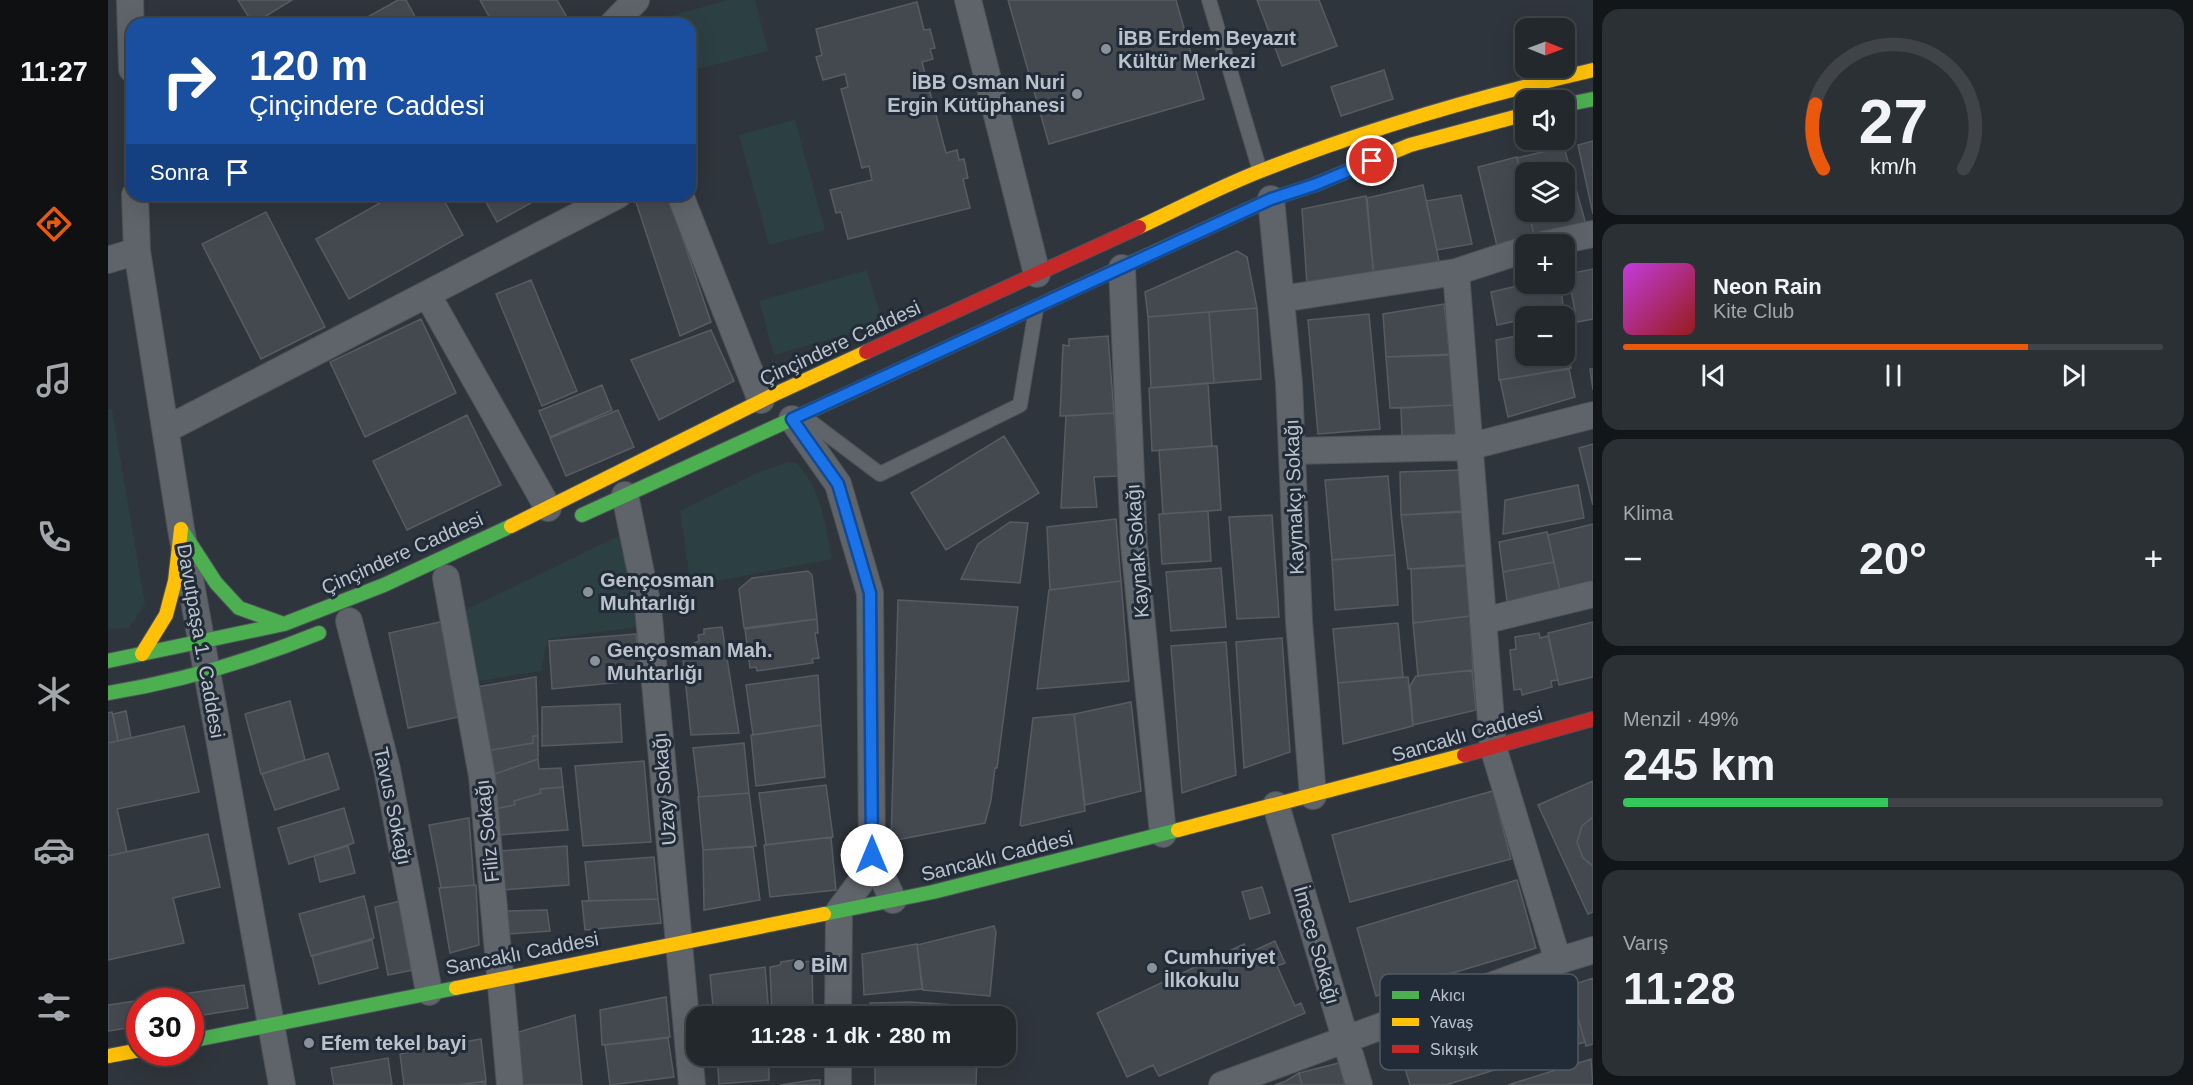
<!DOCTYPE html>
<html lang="tr">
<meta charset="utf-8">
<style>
:root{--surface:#23282d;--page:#2b3035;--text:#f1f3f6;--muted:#a3a6aa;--line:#404449;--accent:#ea580c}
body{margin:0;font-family:Arial,sans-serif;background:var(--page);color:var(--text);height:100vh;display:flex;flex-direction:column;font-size:22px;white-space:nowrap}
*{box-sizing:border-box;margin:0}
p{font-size:20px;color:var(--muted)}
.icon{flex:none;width:33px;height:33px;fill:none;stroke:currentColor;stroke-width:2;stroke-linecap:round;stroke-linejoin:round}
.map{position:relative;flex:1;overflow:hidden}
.sheet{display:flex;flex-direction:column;gap:9px;padding:9px;background:#131619;width:600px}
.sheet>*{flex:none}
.top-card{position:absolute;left:18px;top:18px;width:570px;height:183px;border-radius:18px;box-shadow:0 6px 24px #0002,0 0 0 2px var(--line);background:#1a4fa0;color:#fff;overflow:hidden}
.needle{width:39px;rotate:91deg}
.tools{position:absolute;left:1407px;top:18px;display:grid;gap:12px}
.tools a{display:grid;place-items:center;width:60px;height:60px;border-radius:12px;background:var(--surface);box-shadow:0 6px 24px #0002,0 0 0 2px var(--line);font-size:30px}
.speed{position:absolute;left:18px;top:988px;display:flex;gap:12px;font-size:30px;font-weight:700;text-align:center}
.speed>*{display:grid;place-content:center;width:78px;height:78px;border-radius:50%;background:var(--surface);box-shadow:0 6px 24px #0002,0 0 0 2px var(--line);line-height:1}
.speed .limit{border:9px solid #d22;background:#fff;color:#111}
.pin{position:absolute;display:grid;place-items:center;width:51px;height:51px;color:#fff;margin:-26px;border:3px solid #fff;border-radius:50%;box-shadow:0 2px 6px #0007}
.me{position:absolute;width:66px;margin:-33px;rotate:0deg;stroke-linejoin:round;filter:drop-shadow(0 0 4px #0008)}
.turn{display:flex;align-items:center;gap:21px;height:126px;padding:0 24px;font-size:27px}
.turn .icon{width:78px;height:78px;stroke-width:2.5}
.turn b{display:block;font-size:42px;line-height:51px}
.then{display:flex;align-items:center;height:57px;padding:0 24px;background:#0003;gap:12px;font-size:22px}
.big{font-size:45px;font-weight:800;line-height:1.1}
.sheet .widget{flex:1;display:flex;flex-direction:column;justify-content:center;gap:9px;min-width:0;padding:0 21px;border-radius:18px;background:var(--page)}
.sheet .dial{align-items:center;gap:0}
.dial svg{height:156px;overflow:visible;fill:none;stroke:var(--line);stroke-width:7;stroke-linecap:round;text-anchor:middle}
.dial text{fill:var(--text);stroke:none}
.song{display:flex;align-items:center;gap:18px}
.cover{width:72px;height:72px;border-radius:9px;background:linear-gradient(135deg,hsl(290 70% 55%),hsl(0 70% 35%))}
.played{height:6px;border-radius:3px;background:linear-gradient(90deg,var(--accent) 75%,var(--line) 75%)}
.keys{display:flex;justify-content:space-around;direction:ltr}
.heat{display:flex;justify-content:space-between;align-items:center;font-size:33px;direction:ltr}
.charge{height:9px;border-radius:4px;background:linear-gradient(90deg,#34c759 49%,var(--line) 0)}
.trip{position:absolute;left:578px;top:1006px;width:330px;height:60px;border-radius:18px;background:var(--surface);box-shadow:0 6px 24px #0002,0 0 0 2px var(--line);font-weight:800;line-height:60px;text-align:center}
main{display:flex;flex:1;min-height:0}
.menu{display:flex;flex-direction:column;width:108px;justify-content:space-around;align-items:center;background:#0e1012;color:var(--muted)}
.menu .icon{width:42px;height:42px}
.menu .on{color:var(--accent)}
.menu b{font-size:27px;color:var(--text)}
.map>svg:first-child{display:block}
.green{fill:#2c3f42}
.building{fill:#444950;stroke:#575c63;stroke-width:1.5}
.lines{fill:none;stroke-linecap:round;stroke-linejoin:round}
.lane-casing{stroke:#4d5259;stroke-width:16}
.street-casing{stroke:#4d5259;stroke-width:28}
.fast-casing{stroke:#4d5259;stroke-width:16}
.slow-casing{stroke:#4d5259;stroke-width:16}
.jam-casing{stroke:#4d5259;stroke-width:16}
.lane{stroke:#5f646a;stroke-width:14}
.street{stroke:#5f646a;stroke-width:26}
.fast{stroke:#4caf50;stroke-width:14}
.slow{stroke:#ffc107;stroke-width:14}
.jam{stroke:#c62828;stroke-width:14}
.route-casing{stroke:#114b97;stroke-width:15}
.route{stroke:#1a73e8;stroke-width:10}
.poi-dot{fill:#89919a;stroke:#222c38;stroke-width:2}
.labels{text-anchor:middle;stroke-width:6;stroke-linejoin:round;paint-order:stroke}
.poi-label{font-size:20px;font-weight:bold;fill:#bac2cc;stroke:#222c38;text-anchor:start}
.street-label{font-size:20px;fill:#bac2cc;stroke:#222c38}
.key{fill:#222c38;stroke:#505964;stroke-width:1.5}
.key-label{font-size:16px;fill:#bac2cc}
</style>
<main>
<nav class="menu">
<b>11:27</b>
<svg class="icon on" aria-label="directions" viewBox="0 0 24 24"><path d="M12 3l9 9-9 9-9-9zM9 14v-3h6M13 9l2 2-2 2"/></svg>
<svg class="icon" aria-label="music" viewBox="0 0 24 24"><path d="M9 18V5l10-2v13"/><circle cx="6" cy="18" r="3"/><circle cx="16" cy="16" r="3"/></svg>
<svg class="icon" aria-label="phone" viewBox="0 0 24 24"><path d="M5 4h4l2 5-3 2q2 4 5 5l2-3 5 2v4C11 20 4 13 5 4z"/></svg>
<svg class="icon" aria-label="climate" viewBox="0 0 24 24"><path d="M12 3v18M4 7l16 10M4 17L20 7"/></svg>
<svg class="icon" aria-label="car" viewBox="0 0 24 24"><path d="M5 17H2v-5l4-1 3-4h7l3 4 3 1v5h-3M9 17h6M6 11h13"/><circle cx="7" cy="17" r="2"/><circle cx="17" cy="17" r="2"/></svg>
<svg class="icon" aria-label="filters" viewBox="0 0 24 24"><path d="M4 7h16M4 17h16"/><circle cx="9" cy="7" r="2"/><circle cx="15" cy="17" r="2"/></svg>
</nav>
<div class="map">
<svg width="1485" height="1085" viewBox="0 0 1485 1085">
<rect width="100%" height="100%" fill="#2f353c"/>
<path class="green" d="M620,0H647L660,51L582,71V24H534Z
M687,120L717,230L661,245L631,135Z
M759,270L775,324L666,355L651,301Z
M4,409L37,604L21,628L0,629V410Z
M680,462L688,463C714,489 717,524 724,559L583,586L572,511L647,474Z
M519,532L531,627L440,639L433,671L359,683L347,615Z"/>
<path class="building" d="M130,0H184L145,24Z
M290,0H298L311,24H247Z
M372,0H449L460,19L452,24H385Z
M900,0H1068L1096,99L941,144Z
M1149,0H1211L1229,46L1174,66Z
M809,2L816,30L822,29L827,48L822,49L825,59L814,62L838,153L849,150L851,160L856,159L860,178L855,179L862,208L740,239L733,212L728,213L722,190L764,180L761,166L754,168L733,89L740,87L737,74L715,80L708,57L714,55L708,29Z
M1276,70L1285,99L1233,116L1223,87Z
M1485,141V214L1470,145Z
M1456,147L1479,228L1427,241L1421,212H1456V172H1418V197L1409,158Z
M1409,157L1418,197V212H1421L1427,241L1390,250L1370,167Z
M1315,185L1331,261L1266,278L1259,198Z
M286,195H333L355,235L241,299L208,239Z
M374,195H437L389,222Z
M548,195H560L603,322L572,336L528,202Z
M1353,195L1364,244L1329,250L1318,201Z
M1258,196L1266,278L1199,285L1194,209Z
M158,212L217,327L153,359L94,244Z
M1129,251L1139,257L1149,308L1040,317L1037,292Z
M1485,269V319L1469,322L1460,274Z
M423,280L469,391L434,406L388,294Z
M1418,284H1452L1456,312L1418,316V319L1389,325L1383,292Z
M1336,304L1342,355L1278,357L1275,314Z
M1149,308L1153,379L1106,383L1101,312Z
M1101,312L1106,383L1043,388L1040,317Z
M1261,314L1272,429L1210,434L1200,320Z
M313,319L348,393L257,437L222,362Z
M603,330L626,381L551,420L523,360Z
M1418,334V356H1456V340L1463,368L1391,380L1388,340Z
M1000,336L1006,413L952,416L955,345L961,346V339Z
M1344,354L1349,405L1282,408L1278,357Z
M1461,369L1467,397L1400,417L1392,380Z
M1482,369H1485V390Z
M1100,383L1104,446L1044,451L1041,388Z
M494,385L504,410L442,437L431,411Z
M1349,405L1350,435L1294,439L1293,408Z
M510,410L526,447L458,476L442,438Z
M1006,413L1011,476L986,477L989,507L953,508L958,416Z
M359,415L393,485L299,530L265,461Z
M896,436L931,493L838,550L803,493Z
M1485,444V505L1471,448Z
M1109,446L1113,510L1055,514L1051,450Z
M1355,470L1356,512L1293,515L1292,472Z
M1280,476L1287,555L1224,560L1217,480Z
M1470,485L1476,518L1395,534L1397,500Z
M1100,511L1103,561L1054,564L1051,514Z
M1357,511L1359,565L1300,569L1293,515Z
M1164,515L1171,617L1129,619L1121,517Z
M1008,519L1013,581L942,590L939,527Z
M902,522L920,523L912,583L853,579L870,544Z
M1485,524V588L1453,595L1440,535Z
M1439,532L1446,562L1395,572L1391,542Z
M1287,555L1290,605L1227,610L1224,560Z
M1446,562L1453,595L1400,608L1395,572Z
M1359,566L1362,616L1305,623L1303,569Z
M1113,568L1118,627L1063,631L1058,572Z
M700,571L704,575L709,619L636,628L631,589L644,578Z
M1013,581L1021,681L929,689L941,590Z
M790,600L910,607L889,768H887L883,800L877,823L783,841Z
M1362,616L1365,670L1310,676L1305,623Z
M709,619L710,633H707L711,658L704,659L705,663L649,671L648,667L642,668L637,629Z
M337,621L355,716L300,728L281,633Z
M1485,622V677L1451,685L1440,633Z
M1290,623L1295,677L1230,683L1225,629Z
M614,627L631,733L583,735L574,649L591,641L590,635L596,634V629Z
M1431,633L1432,638L1440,636L1450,680L1443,681L1444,687L1414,695L1413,689L1406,690L1402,650L1408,649L1407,637Z
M528,634L533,680L444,689L441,641Z
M1174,638L1182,752L1136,768L1128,642Z
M1118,642L1128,775L1074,793L1063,646Z
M1364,670L1368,710L1305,725L1302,686L1308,676Z
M710,675L713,725L645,735L638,685Z
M428,677L430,736H425V743L378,751L368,687Z
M1300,677L1305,726L1235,744L1230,683Z
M182,701L197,760L153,774L137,714Z
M1023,702L1033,791L977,805L966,714Z
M512,704L514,742L434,746V707Z
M18,711L23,738L10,741L5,714Z
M4,712L10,741L0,743V713Z
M966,714L977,811L914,826L912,825L925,718Z
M713,725L717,777L648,786L643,735Z
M76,726L91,792L9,809L19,852L0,856V743Z
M425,736H430V759L381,776L378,751L425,743Z
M636,743L641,793L591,797L585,748Z
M220,753L231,789L167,810L154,774Z
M430,759L431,769L453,768L455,787L432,789L433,793L406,801L407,805L386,809L381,776Z
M536,761L543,842L475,846L467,766Z
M1485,781V912L1480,914L1430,805Z
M718,785L725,837L658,845L651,793Z
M455,787L460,830L390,835L386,809L407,805L406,801L433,793L432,789Z
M1385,791L1403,859L1242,902L1224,835Z
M641,793L648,846L595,850L590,797Z
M236,808L246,843L181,864L170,828Z
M1485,817V866L1475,858L1469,842L1474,826Z
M361,818L366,885L333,888L321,825Z
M100,834L112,887L65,898L76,943L0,960V856Z
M723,837L728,890L662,897L656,845Z
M240,846L247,873L212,882L206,856Z
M459,846L461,885L394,890L391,851Z
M645,847L652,900L596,910L595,850Z
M546,857L550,899L481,901L477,862Z
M1409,880L1428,948L1268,996L1249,928Z
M368,885L371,945L342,953L331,888Z
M1154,887L1162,913L1142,919L1134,892Z
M256,896L266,938L203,956L191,914Z
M301,899L315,968L280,975L267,907Z
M550,899L553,923L477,930L474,901Z
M439,910L442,931L401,934L399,911Z
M886,926L888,932L882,996L815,990L809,945Z
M264,940L270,968L211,984L204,956Z
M1167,941L1177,963L1169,966L1187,1006L1193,1003L1197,1013L1051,1076L1045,1065L1019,1077L989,1013L1136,944L1141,953Z
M809,944L814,989L756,995L754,954Z
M692,959L694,962L704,961L705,1017H664L662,967L672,965L673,962Z
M657,967L661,1015L606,1017L602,975Z
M1485,978V1044L1478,1046L1461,986Z
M136,985L140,1008L82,1017V1002H32V1026L0,1031V1005Z
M1461,988L1477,1042L1338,1085H1302L1289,1041Z
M558,997L562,1037L494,1045L492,1010Z
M803,1002L876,1007L878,1009L876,1017H763L762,1003Z
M467,1015L474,1085H406L401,1035Z
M560,1038L566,1077L502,1085L497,1045Z
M373,1039L378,1081L350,1085H296L292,1054Z
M609,1056H661V1080L611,1084Z
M670,1056H707V1066L670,1067Z
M767,1056H869L868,1085H767Z
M280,1058L284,1085H226L223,1068Z
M1483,1059L1485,1085H1400Z
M1231,1063L1237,1085H1194L1191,1073Z
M1191,1073L1194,1085H1167L1178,1081Z
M705,1080H712V1085H672Z
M377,1081L378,1085H350Z"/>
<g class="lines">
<g class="lane-casing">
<path id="lane" d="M1101,0L1152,171
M695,416L772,474L912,405L928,309"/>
</g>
<g class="street-casing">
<path id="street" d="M22,0L24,69
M860,0L929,274
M505,24L528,0
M27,195L29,251L73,529L174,1085
M572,195L653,400
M1163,199L1181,383L1191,621L1205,796
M1437,244L1485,234
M0,260L29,251
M1014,268L1026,544L1055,834
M1348,272L1385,747L1450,961
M319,294L440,508
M1173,299L1348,272L1418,249
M684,419L730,484L762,593L764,855L752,883L731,911L730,1017
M59,429L510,195
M1184,451L1360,447L1485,415
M517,495L540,607L584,1085
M338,578L374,776L402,1085
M241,621L279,769L321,992
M1375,621L1485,594
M1168,805L1251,1085
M764,855L785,900
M730,1085V1056
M1114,1085L1450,961L1485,950"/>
</g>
<g class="fast-casing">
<path id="fast" d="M1456,105L1485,99
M474,515L752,388
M73,529L108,583L131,608L176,624
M0,661L176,624L276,585L403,526
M0,693C74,681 142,661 211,633
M716,914L825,892L1070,830
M82,1041L348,988"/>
</g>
<g class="slow-casing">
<path id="slow" d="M1031,227C1072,208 1113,186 1155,170C1262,128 1373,96 1485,70
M999,274L1163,199L1206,185L1302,145L1418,114
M403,526L665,395L758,352
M34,654L58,615L67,581L73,529
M1070,830L1356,755
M348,988L716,914
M0,1056L32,1050"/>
</g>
<g class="jam-casing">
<path id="jam" d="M758,352L1031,227
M752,388L999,274
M1356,755L1485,719"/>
</g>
<use href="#lane" class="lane"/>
<use href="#street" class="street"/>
<use href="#fast" class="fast"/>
<use href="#slow" class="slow"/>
<use href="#jam" class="jam"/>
</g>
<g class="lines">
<g class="route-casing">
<path id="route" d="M764,855L762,593L730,484L684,419L1163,199L1206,185L1264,161"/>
</g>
<use href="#route" class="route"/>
</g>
<g class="poi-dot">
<circle cx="998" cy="49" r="6"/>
<circle cx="969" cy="94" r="6"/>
<circle cx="480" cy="592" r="6"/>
<circle cx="487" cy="661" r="6"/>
<circle cx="691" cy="965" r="6"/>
<circle cx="1044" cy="968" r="6"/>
<circle cx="201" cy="1043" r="6"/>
</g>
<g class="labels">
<g class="poi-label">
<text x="1010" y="45">İBB Erdem Beyazıt<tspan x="1010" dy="23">Kültür Merkezi</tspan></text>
<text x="957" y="89" text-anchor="end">İBB Osman Nuri<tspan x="957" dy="23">Ergin Kütüphanesi</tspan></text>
<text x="492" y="587">Gençosman<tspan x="492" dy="23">Muhtarlığı</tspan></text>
<text x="499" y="657">Gençosman Mah.<tspan x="499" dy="23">Muhtarlığı</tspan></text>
<text x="1056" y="964">Cumhuriyet<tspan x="1056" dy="23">İlkokulu</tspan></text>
<text x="703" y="972">BİM</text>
<text x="213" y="1050">Efem tekel bayi</text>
</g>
<g class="street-label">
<text transform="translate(732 343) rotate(-25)" y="7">Çinçindere Caddesi</text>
<text transform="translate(1186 497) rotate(-92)" y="7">Kaymakçı Sokağı</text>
<text transform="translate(1029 551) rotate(-94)" y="7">Kaynak Sokağı</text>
<text transform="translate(294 553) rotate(-24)" y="7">Çinçindere Caddesi</text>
<text transform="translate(93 641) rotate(80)" y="7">Davutpaşa 1. Caddesi</text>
<text transform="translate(1359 734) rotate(-16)" y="7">Sancaklı Caddesi</text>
<text transform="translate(556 789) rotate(-95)" y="7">Uzay Sokağı</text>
<text transform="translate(285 806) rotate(78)" y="7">Tavus Sokağı</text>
<text transform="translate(379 831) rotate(-96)" y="7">Filiz Sokağı</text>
<text transform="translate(889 856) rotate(-14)" y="7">Sancaklı Caddesi</text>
<text transform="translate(1209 945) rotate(74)" y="7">İmece Sokağı</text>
<text transform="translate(414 953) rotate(-11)" y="7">Sancaklı Caddesi</text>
</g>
</g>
<rect x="1272" y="974" width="198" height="96" rx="9" class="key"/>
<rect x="1284" y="991" width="27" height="8" fill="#4caf50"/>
<rect x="1284" y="1018" width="27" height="8" fill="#ffc107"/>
<rect x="1284" y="1045" width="27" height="8" fill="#c62828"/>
<g class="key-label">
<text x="1322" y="1001">Akıcı</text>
<text x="1322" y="1028">Yavaş</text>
<text x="1322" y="1055">Sıkışık</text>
</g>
</svg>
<div class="tools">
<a><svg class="needle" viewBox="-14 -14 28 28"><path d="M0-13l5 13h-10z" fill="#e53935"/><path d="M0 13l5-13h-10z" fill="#a3a6aa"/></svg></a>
<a><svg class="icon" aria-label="sound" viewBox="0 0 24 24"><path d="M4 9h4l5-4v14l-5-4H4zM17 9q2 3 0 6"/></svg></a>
<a><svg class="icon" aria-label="layers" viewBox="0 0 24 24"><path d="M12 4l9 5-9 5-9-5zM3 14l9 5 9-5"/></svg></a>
<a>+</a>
<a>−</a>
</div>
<div class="speed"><div class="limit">30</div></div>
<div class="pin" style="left:1264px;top:161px;background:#d93025"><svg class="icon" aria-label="arrive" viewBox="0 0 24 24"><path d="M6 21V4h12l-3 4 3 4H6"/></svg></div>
<svg class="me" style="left:764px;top:855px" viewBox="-20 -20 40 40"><circle r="19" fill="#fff"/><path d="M0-13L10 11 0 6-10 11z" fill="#1a73e8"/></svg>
<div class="trip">11:28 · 1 dk · 280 m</div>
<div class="top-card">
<div class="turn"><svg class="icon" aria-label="right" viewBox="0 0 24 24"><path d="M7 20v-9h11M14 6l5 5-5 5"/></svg><div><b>120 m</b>Çinçindere Caddesi</div></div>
<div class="then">Sonra<svg class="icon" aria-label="arrive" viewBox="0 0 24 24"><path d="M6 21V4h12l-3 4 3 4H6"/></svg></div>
</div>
</div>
<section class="sheet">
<div class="widget dial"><svg viewBox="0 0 100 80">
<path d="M14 69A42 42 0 1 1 86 69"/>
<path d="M14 69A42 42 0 0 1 10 36" stroke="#ea580c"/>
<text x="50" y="56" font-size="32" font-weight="700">27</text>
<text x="50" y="72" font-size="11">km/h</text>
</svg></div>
<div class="widget">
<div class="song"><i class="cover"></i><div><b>Neon Rain</b><p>Kite Club</p></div></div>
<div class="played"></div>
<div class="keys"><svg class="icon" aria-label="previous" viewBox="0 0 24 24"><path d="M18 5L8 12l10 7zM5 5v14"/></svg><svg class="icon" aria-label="pause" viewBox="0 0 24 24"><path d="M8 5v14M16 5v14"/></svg><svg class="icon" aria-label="next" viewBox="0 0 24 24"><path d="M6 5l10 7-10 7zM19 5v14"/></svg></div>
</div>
<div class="widget"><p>Klima</p>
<div class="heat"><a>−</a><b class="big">20°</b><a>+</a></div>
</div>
<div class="widget"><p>Menzil · 49%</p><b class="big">245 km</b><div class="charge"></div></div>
<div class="widget"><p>Varış</p><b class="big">11:28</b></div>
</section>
</main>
